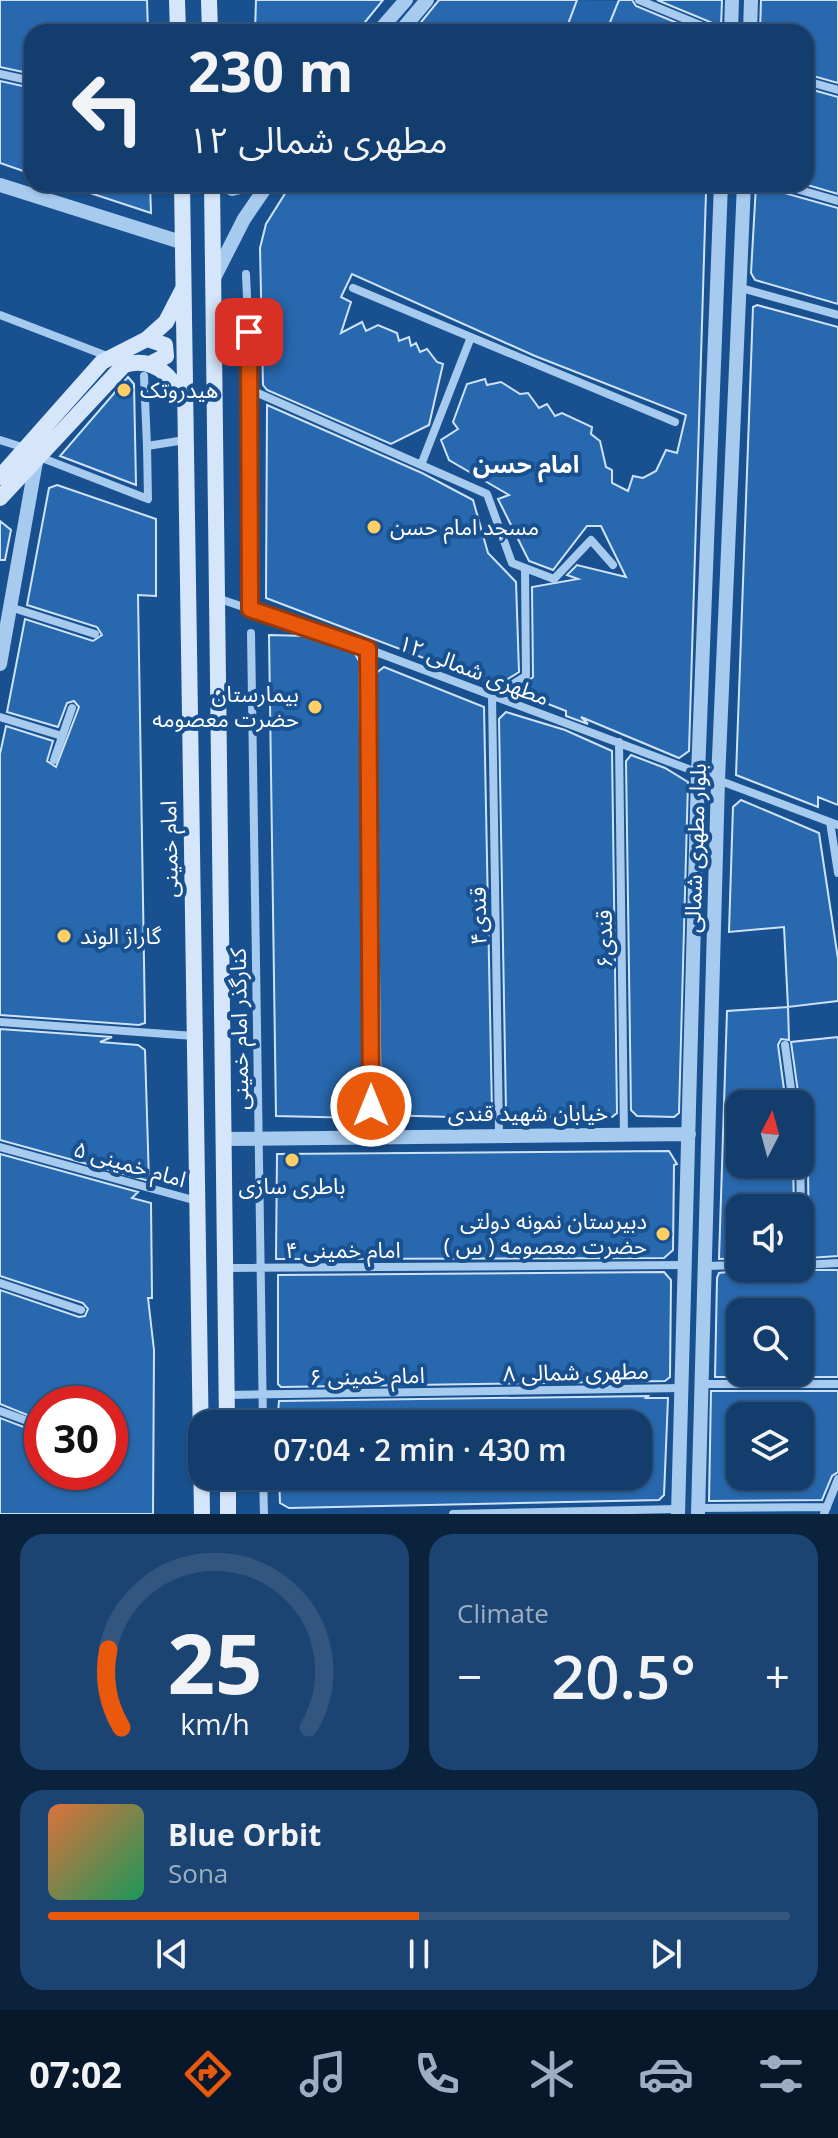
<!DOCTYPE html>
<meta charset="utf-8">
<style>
:root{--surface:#133d6c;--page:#1c4472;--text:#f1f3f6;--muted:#9daec2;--line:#32567f;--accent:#ea580c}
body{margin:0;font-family:"Open Sans","Noto Sans Arabic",sans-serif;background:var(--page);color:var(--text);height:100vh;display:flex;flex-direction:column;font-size:30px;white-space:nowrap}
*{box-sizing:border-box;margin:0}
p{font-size:26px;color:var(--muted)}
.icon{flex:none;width:44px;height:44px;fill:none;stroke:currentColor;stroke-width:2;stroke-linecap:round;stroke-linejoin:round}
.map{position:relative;height:1514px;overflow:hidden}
.sheet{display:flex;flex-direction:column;gap:20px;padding:20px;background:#0a223b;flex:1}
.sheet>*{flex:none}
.banner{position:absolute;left:24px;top:24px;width:790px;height:168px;border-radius:24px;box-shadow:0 2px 6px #0004,0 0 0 2px var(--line);background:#133d6c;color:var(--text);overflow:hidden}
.needle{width:52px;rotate:6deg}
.controls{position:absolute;left:726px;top:1090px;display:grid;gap:16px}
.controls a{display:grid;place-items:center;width:88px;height:88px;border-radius:16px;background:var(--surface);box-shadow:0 2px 6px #0004,0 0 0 2px var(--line);font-size:40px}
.speed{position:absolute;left:24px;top:1386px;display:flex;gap:16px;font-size:40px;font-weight:700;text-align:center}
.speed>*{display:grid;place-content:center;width:104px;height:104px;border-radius:50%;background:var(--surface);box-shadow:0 2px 6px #0004,0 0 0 2px var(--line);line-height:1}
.speed .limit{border:12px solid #d22;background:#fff;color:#111}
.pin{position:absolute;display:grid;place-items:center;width:68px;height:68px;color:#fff;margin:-34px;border-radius:16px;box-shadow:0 4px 12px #0006}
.me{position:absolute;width:88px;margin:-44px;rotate:0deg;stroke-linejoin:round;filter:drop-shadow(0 0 6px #0008)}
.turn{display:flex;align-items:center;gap:28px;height:168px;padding:0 32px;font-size:36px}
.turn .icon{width:104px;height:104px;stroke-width:2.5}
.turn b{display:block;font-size:56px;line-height:68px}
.big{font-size:60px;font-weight:600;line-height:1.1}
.sheet .tile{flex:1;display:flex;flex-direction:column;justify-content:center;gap:12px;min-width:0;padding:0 28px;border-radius:24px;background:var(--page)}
.sheet .dial{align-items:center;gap:0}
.dial svg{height:208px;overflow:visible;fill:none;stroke:var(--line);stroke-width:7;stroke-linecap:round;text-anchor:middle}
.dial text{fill:var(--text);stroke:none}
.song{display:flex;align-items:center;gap:24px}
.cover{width:96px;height:96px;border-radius:12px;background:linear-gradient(135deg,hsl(20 70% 55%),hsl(150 70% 35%))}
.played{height:8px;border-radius:4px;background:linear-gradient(90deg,var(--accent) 50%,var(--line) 50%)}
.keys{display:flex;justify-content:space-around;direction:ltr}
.heat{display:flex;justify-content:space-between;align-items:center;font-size:44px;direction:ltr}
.sheet .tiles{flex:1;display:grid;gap:20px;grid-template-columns:1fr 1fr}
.tile:last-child{grid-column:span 2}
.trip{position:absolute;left:188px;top:1410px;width:464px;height:80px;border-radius:24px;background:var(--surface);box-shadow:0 2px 6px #0004,0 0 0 2px var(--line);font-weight:600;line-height:80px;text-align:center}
.dock{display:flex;height:128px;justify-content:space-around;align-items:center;background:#08182b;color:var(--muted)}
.dock .icon{width:56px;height:56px}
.dock .selected{color:var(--accent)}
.dock b{font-size:36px;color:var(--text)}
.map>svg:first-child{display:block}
.green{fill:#2263a9}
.building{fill:#2868ae;stroke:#cee3fa;stroke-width:2;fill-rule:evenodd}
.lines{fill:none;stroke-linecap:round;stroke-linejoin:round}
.minor{stroke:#a7caef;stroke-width:8}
.tertiary{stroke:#a7caef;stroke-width:14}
.secondary{stroke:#d5e6fa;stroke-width:16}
.route-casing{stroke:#983908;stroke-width:20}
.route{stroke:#ea580c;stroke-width:14}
.poi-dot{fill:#ffce65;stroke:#195190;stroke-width:3}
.labels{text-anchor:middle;stroke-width:8;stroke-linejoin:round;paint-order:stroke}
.poi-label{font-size:22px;fill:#fff;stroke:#195190;text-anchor:start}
.street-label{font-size:22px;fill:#fff;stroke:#195190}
.neighbourhood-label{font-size:24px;font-weight:bold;fill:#fff;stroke:#195190}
</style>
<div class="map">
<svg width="838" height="1514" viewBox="0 0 838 1514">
<rect width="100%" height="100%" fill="#195190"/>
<path class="green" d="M577,0L619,1L606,32H565Z"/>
<path class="building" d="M0,0H147L148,32H32V74L0,67Z
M256,0H383L357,32H255Z
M439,0H577L565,32H413Z
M619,0H632L636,6L699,32H606Z
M657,0H722L721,27L720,26Z
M761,0H838V83L806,74V32H760Z
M0,81L32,88V174L0,163Z
M806,88L838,97V194L804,184Z
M69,184H150L151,213L69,186Z
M291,184H687L706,192L689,751L679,758L581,717L588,724L566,716V711L515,691L533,677L532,587L578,579L567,575L577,565L626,577L601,526H587L553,570L529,561L498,499L509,495L449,460L441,440L458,429L453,422L467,384L485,379L487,385L501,382L520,394L528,393L539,408L547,404L555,416L562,413L592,427L591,434L600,441L606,467L612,470V483L628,491L633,476L643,478L656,471L666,450L677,453L686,415L535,356L352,274L341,297L351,302L341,333L362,322L366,331L378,325L397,333L399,341L409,337L411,346L416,343L420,352L427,349L437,362L443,364L429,425L391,444L267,390L263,385L260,248L266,224Z
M772,184L777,191L838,208V304L755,280L751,273L756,185Z
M757,305L838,327V805L818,797V807L736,775L753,307Z
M128,377L134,384L136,485L60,456Z
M267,405L422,473L473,500L488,553L516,582L519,672L503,682L500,677L489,683L266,598Z
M57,485L156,519V596L138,595L145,1023L139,1025L0,1015V754L6,726L53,741L47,761L56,767L79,707L74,701L67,703L58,727L7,712L25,619L93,641L102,635L97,627L27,605L49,488Z
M0,521L11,530L5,560H0Z
M269,635L307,636L354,652L359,661L365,1112L360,1118L276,1116Z
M384,667L484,707L492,1112L487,1118L381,1115L375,674Z
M506,712L565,730L612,751L617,1113L612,1117H513L506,1112L499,719Z
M631,755L665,768L688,782L679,1113L674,1117L637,1116L631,1110L626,761Z
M741,800L819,833L838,959V1001L788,1007L784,927L729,932L733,807Z
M788,1007L789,1040L781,1039L778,1045L786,1104H740V1154L735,1164H793L794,1208H740V1258L719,1259L727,1011Z
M0,1029L112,1037L100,1042L138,1045L145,1050L149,1181L0,1140Z
M838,1037V1256L809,1258L808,1164L791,1042Z
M669,1151L677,1164L674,1165L673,1250L664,1258L276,1259L277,1154Z
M0,1154L138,1192L132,1198L151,1203L152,1298H148L154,1350L153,1514H0V1418L34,1431L42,1427V1472H110V1404H42V1421L0,1404V1290L79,1317L85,1316L88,1309L83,1303L0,1276Z
M745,1270H838V1377H715L717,1278L719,1273ZM740,1312H800V1372H740Z
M664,1272L671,1280L670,1377L665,1381L281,1387L278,1384V1275Z
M711,1391H838V1472L832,1476L822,1500L709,1501ZM740,1416H800V1476H740Z
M648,1396L646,1398H668L664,1495L659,1500L289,1508L280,1503L279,1476H638V1424H277L279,1401Z"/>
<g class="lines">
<path class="minor" d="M639,0L717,32
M0,74L32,81
M806,81L838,90
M779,184L838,201
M246,274L251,390L250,609
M353,288L675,422
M741,288L838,315
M0,315L107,356
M144,376L147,446
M251,390L487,494L512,563L554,579L591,540L613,565
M0,440L25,448
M37,456L148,499L147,446L185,440
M421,465L471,337
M217,598L368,649L838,825
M10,607L95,634
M251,633L263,1424
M368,649L372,1136
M0,717L62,736
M619,742L624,1135
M54,760L72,708
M830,822L838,873
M0,1022L194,1036
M785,1045L793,1104
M499,1134L492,697L526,676L525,568
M0,1147L197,1201
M800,1156L802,1265
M800,1265L838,1263
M706,1266L740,1265
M226,1268L685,1265
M0,1283L81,1310
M701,1384H838
M227,1395L681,1388
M0,1411L36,1424
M263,1476L264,1514
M698,1508L827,1507
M453,1514L678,1509
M824,1514L838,1479"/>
<path class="tertiary" d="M378,32L406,0
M400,32L427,0
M731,32L732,0
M750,32L751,0
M223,184L232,189L254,184
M0,185L184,243
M214,278L244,219L268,184
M0,664L37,456
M223,1139L689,1134
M678,1514L698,774L721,184
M698,1514L718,780L744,184"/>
<path class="secondary" d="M177,0L178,32
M209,0L210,32
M182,184L202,1514
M212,184L227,1424
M147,339L165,345L166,356L150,364
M0,477L102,362L147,339L166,322L183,289
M0,498L124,365C154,356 173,376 184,402
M228,1476V1514"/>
</g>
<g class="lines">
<g class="route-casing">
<path id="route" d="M249,332L250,609L368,649L371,1106"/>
</g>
<use href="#route" class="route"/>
</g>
<g class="poi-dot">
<circle cx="124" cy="390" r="8"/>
<circle cx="374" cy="527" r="8"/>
<circle cx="315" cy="707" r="8"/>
<circle cx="64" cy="936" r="8"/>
<circle cx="292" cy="1160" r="8"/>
<circle cx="663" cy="1234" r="8"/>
</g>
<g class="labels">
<g class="poi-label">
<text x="140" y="398">هیدروتک</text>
<text x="390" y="535">مسجد امام حسن</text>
<text x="299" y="702" text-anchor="end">بیمارستان<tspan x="299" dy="25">حضرت معصومه</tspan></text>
<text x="80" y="944">گاراژ الوند</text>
<text x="292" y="1194" text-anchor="middle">باطری سازی</text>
<text x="647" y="1229" text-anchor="end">دبیرستان نمونه دولتی<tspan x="647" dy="25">حضرت معصومه ( س )</tspan></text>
</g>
<g class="street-label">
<text transform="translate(474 670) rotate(21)" y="8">مطهری شمالی ۱۲</text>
<text transform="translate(695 848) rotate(-88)" y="8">بلوار مطهری شمالی</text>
<text transform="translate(169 849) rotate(-91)" y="8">امام خمینی</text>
<text transform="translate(478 916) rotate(-91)" y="8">قندی۴</text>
<text transform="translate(604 939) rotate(-91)" y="8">قندی۶</text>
<text transform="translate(239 1029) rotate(-91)" y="8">کنارگذر امام خمینی</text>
<text x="528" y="1121">خیابان شهید قندی</text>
<text transform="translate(130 1164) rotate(16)" y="8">امام خمینی ۵</text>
<text x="343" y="1258">امام خمینی ۴</text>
<text transform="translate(576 1372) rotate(-1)" y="8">مطهری شمالی ۸</text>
<text transform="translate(367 1376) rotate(-1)" y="8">امام خمینی ۶</text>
</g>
<g class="neighbourhood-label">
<text x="526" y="473">امام حسن</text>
</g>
</g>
</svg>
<div class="controls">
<a><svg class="needle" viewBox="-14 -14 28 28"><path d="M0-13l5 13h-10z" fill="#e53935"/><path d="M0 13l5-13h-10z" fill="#9daec2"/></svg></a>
<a><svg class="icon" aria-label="sound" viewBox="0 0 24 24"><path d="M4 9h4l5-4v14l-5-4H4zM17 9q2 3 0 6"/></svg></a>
<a><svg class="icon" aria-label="search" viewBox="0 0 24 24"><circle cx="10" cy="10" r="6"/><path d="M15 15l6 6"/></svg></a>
<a><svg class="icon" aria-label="layers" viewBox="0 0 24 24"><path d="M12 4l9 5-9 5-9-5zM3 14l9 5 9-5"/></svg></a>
</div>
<div class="speed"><div class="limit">30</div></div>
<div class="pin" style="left:249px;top:332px;background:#d93025"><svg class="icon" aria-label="arrive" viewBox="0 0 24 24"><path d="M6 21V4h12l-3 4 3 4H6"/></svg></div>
<svg class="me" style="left:371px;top:1106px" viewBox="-20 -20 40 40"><circle r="17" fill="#ea580c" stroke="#fff" stroke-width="3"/><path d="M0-11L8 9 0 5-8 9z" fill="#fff"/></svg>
<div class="trip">07:04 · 2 min · 430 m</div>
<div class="banner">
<div class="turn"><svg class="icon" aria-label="left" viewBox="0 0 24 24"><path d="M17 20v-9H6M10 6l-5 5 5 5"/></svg><div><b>230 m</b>مطهری شمالی ۱۲</div></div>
</div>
</div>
<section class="sheet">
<div class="tiles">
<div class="tile dial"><svg viewBox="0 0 100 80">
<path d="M14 69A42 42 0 1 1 86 69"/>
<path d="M14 69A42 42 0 0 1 9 39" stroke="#ea580c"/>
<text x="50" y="56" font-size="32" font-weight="700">25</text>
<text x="50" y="72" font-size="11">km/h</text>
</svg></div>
<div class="tile"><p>Climate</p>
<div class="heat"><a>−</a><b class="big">20.5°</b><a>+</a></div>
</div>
<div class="tile">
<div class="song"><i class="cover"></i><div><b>Blue Orbit</b><p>Sona</p></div></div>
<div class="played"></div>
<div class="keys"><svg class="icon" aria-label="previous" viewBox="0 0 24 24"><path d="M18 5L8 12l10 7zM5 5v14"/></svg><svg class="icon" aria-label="pause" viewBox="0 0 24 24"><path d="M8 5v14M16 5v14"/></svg><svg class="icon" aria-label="next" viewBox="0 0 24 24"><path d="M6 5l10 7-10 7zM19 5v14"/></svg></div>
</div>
</div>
</section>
<nav class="dock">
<b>07:02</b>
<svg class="icon selected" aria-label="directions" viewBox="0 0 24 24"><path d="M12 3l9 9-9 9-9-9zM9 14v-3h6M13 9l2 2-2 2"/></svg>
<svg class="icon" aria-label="music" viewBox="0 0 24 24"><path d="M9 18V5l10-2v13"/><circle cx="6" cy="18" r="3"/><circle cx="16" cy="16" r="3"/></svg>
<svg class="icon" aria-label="phone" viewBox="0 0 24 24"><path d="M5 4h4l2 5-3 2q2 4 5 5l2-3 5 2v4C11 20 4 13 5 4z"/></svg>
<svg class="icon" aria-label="climate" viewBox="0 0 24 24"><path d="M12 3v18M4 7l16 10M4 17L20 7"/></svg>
<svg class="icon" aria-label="car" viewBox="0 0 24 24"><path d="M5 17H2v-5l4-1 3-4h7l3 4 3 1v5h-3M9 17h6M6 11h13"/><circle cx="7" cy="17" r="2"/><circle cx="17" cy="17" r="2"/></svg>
<svg class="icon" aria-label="filters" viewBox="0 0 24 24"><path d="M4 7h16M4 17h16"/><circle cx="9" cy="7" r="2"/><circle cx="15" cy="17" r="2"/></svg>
</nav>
